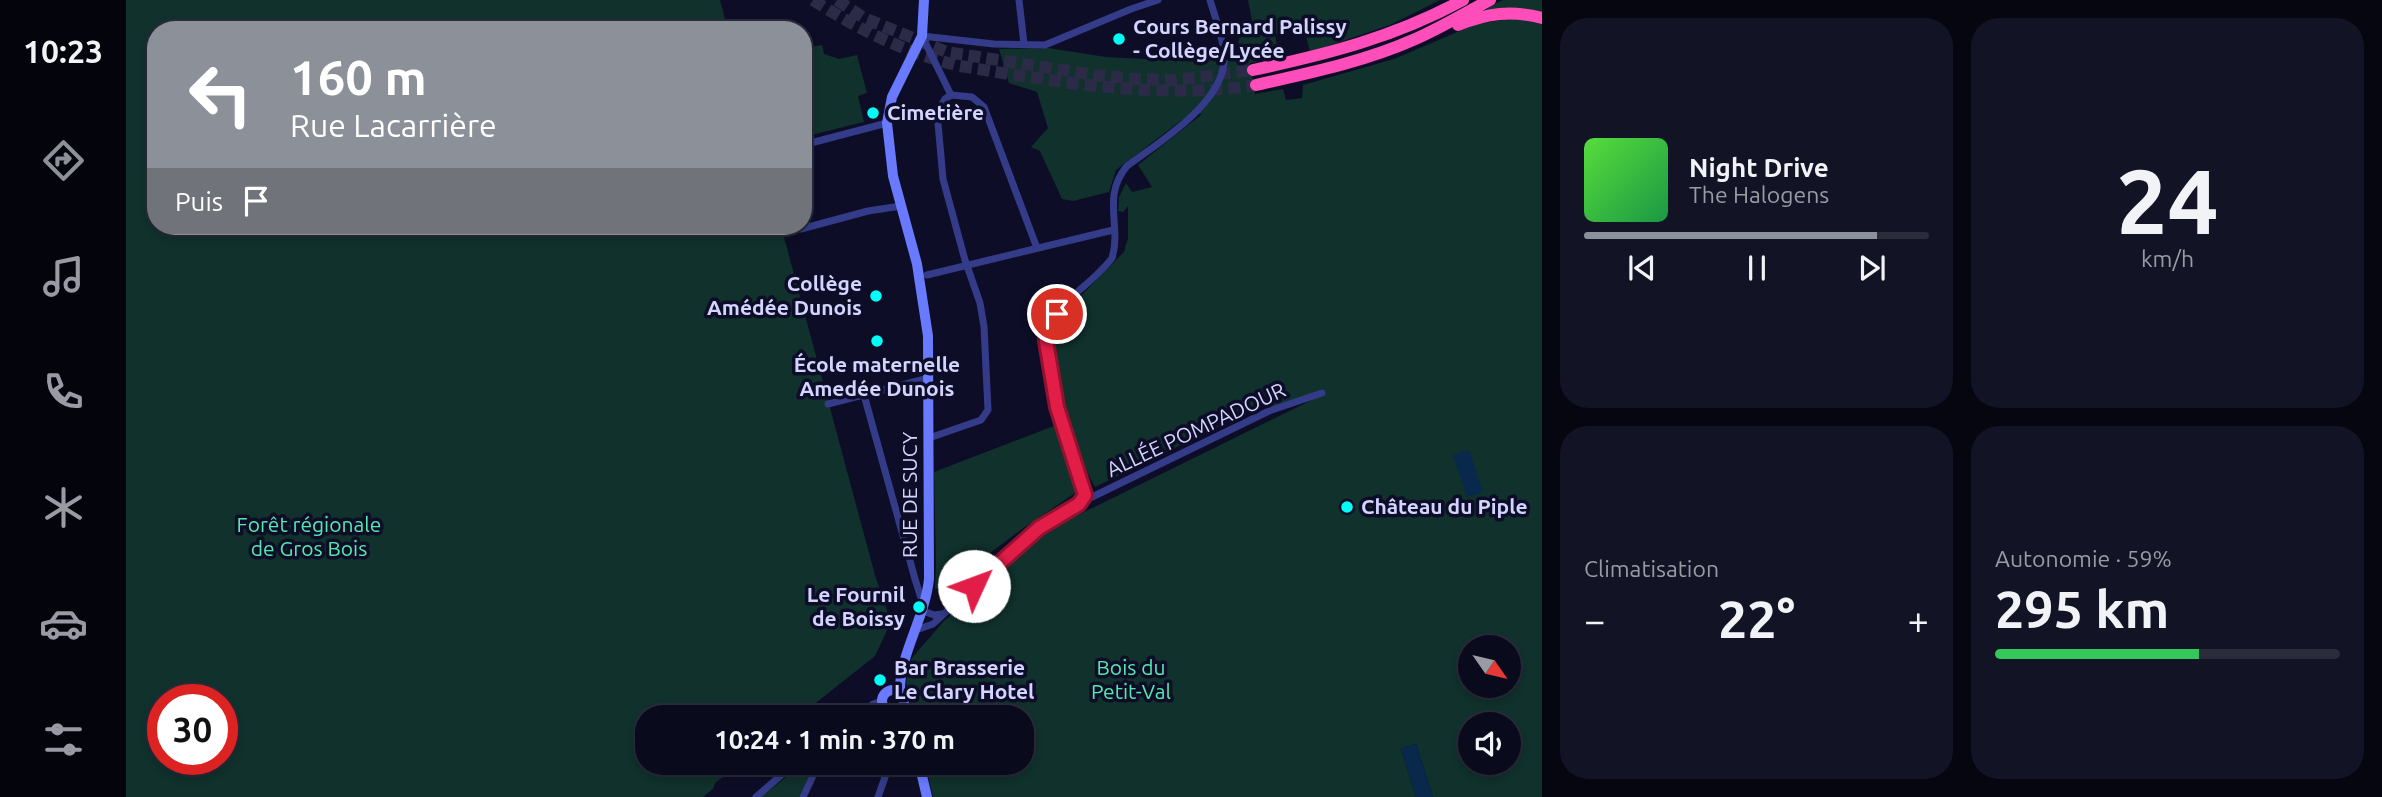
<!DOCTYPE html>
<html lang="fr">
<meta charset="utf-8">
<style>
:root{--surface:#0a0a1d;--page:#131326;--text:#f1f3f6;--muted:#999aa4;--line:#2a2b3b;--accent:#8c9099}
body{margin:0;font-family:Ubuntu,sans-serif;background:var(--page);color:var(--text);height:100vh;display:flex;flex-direction:column;font-size:26px;white-space:nowrap}
*{box-sizing:border-box;margin:0}
p{font-size:23px;color:var(--muted)}
.icon{flex:none;width:38px;height:38px;fill:none;stroke:currentColor;stroke-width:2;stroke-linecap:round;stroke-linejoin:round}
.map{position:relative;flex:1;overflow:hidden}
.panel{display:flex;flex-direction:column;gap:18px;padding:18px;background:#060610;width:840px}
.panel>*{flex:none}
.hud{position:absolute;left:21px;top:21px;width:665px;height:214px;border-radius:28px;box-shadow:0 4px 10px #0003,0 0 0 2px var(--line);background:#8c9099;color:#fff;overflow:hidden}
.needle{width:46px;rotate:124deg}
.buttons{position:absolute;left:1332px;top:635px;display:grid;gap:14px}
.buttons a{display:grid;place-items:center;width:63px;height:63px;border-radius:50%;background:var(--surface);box-shadow:0 4px 10px #0003,0 0 0 2px var(--line);font-size:35px}
.speed{position:absolute;left:21px;top:684px;display:flex;gap:14px;font-size:35px;font-weight:700;text-align:center}
.speed>*{display:grid;place-content:center;width:91px;height:91px;border-radius:50%;background:var(--surface);box-shadow:0 4px 10px #0003,0 0 0 2px var(--line);line-height:1}
.speed .limit{border:10px solid #d22;background:#fff;color:#111}
.pin{position:absolute;display:grid;place-items:center;width:60px;height:60px;color:#fff;margin:-30px;border:4px solid #fff;border-radius:50%;box-shadow:0 2px 7px #0007}
.me{position:absolute;width:77px;margin:-38px;rotate:47deg;stroke-linejoin:round;filter:drop-shadow(0 0 5px #0008)}
.turn{display:flex;align-items:center;gap:24px;height:147px;padding:0 28px;font-size:32px}
.turn .icon{width:91px;height:91px;stroke-width:2.5}
.turn b{display:block;font-size:49px;line-height:60px}
.then{display:flex;align-items:center;height:66px;padding:0 28px;background:#0003;gap:14px;font-size:26px}
.big{font-size:52px;font-weight:700;line-height:1.1}
.panel .card{flex:1;display:flex;flex-direction:column;justify-content:center;gap:10px;min-width:0;padding:0 24px;border-radius:28px;background:var(--page)}
.panel .dial{align-items:center;gap:0}
.dial b{font-size:91px;line-height:1}
.song{display:flex;align-items:center;gap:21px}
.cover{width:84px;height:84px;border-radius:10px;background:linear-gradient(135deg,hsl(110 70% 55%),hsl(140 70% 35%))}
.played{height:7px;border-radius:4px;background:linear-gradient(90deg,var(--accent) 85%,var(--line) 85%)}
.keys{display:flex;justify-content:space-around;direction:ltr}
.heat{display:flex;justify-content:space-between;align-items:center;font-size:38px;direction:ltr}
.charge{height:10px;border-radius:5px;background:linear-gradient(90deg,#34c759 59%,var(--line) 0)}
.panel .tiles{flex:1;display:grid;gap:18px;grid-template-columns:repeat(2,1fr)}
.trip{position:absolute;left:509px;top:705px;width:399px;height:70px;border-radius:28px;background:var(--surface);box-shadow:0 4px 10px #0003,0 0 0 2px var(--line);font-weight:700;line-height:70px;text-align:center}
main{display:flex;flex:1;min-height:0}
.tabs{display:flex;flex-direction:column;width:126px;justify-content:space-around;align-items:center;background:#04040c;color:var(--muted)}
.tabs .icon{width:49px;height:49px}
.tabs .selected{color:var(--accent)}
.tabs b{font-size:32px;color:var(--text)}
.map>svg:first-child{display:block}
.green{fill:#10312c;fill-rule:evenodd}
.water{fill:#08294b}
.lines{fill:none;stroke-linecap:round;stroke-linejoin:round}
.highway-tunnel{stroke:#2c2b47;stroke-width:12;stroke-dasharray:12 6;stroke-linecap:butt}
.street{stroke:#343c89;stroke-width:7}
.secondary{stroke:#6a7aff;stroke-width:10}
.highway{stroke:#ff4eba;stroke-width:12}
.route-casing{stroke:#92132f;stroke-width:18}
.route{stroke:#e11d48;stroke-width:12}
.poi-dot{fill:#00fef6;stroke:#0e0d27;stroke-width:2.5}
.labels{text-anchor:middle;stroke-width:7;stroke-linejoin:round;paint-order:stroke}
.poi-label{font-size:21px;font-weight:bold;fill:#d3d4ff;stroke:#0e0d27;text-anchor:start}
.street-label{font-size:21px;fill:#d3d4ff;stroke:#0e0d27}
.park-label{font-size:21px;fill:#55e9b0;stroke:#0e0d27}
</style>
<main>
<nav class="tabs">
<b>10:23</b>
<svg class="icon selected" aria-label="directions" viewBox="0 0 24 24"><path d="M12 3l9 9-9 9-9-9zM9 14v-3h6M13 9l2 2-2 2"/></svg>
<svg class="icon" aria-label="music" viewBox="0 0 24 24"><path d="M9 18V5l10-2v13"/><circle cx="6" cy="18" r="3"/><circle cx="16" cy="16" r="3"/></svg>
<svg class="icon" aria-label="phone" viewBox="0 0 24 24"><path d="M5 4h4l2 5-3 2q2 4 5 5l2-3 5 2v4C11 20 4 13 5 4z"/></svg>
<svg class="icon" aria-label="climate" viewBox="0 0 24 24"><path d="M12 3v18M4 7l16 10M4 17L20 7"/></svg>
<svg class="icon" aria-label="car" viewBox="0 0 24 24"><path d="M5 17H2v-5l4-1 3-4h7l3 4 3 1v5h-3M9 17h6M6 11h13"/><circle cx="7" cy="17" r="2"/><circle cx="17" cy="17" r="2"/></svg>
<svg class="icon" aria-label="filters" viewBox="0 0 24 24"><path d="M4 7h16M4 17h16"/><circle cx="9" cy="7" r="2"/><circle cx="15" cy="17" r="2"/></svg>
</nav>
<div class="map">
<svg width="1416" height="797" viewBox="0 0 1416 797">
<rect width="100%" height="100%" fill="#0e0d27"/>
<path class="green" d="M0,0H594L602,30H30V226H655L749,575L765,622L749,656L672,717L522,718V763H615L589,783L587,789L577,797H0ZM37,700H96V760H37Z
M1122,0H1314L1264,25L1184,52L1177,23L1170,29L1149,34L1153,58L1124,63L1129,94L1157,89L1160,100L1176,98L1177,85L1268,59L1350,24L1389,18L1416,24V797H1307L1290,744L1275,749L1290,797H807L799,763H896V718L788,717L780,682L785,659L817,622L900,547L944,519L1194,396L1143,411V388L1137,400L1098,424L969,487L944,440L925,333L937,314L998,252L1002,238V206L997,212L992,211L993,197L1000,183L1006,192L1026,187L1012,165L1076,114L1065,113L990,170L983,192L947,201L936,199L914,151L905,147L922,128L911,92L883,83L873,49L922,48L980,57L1077,62L1111,51L1115,29L1126,20ZM1344,648H1382V686H1344ZM1344,724H1382V763H1344Z
M1377,0H1416V15L1352,13Z
M696,45L698,54L713,59L731,55L741,93L732,96L738,122L677,137V48Z
M933,424L952,491L896,529L820,586L809,589L810,567L808,472Z
M678,763H689L673,797H635Z"/>
<path class="water" d="M1343,450L1357,492L1341,497L1327,455Z
M1290,744L1307,797H1290L1275,749Z"/>
<g class="lines">
<path class="highway-tunnel" d="M687,0C733,30 780,53 834,66C932,82 1032,100 1130,85
M711,0L738,18L821,52L969,75L1010,79L1049,80L1127,70"/>
<path class="street" d="M893,0L898,44
M825,95L796,36L868,44L919,45L1005,9L1032,0
M825,95L846,97L858,107L911,248
M677,145L761,123
M675,229L742,211L775,206
M801,275L987,230
M738,395L789,579L795,598L799,601
M702,404L803,378
M803,438L855,420L862,410L858,327L854,303L839,260L817,179L811,112L819,99L825,95
M958,498H964L1143,411L1196,393
M797,611L808,615L816,614
M790,630L807,624L897,541L953,504L958,498V486C947,452 907,351 926,320C940,297 969,281 986,258C996,226 975,197 1001,166C1033,142 1104,100 1098,52C1096,35 1089,17 1084,0
M729,718L747,704L756,701
M630,797L669,763
M677,797L693,763
M752,797L764,763"/>
<path class="secondary" d="M756 701a11 11 0 1 1 22 0a11 11 0 1 1-22 0Z
M774,691C773,656 799,618 803,579L802,336L791,264L767,176L761,123L766,97L796,36L798,0
M793,763L801,797"/>
<path class="highway" d="M1332,25C1361,13 1386,10 1416,18
M1127,70C1202,54 1269,37 1337,0
M1130,85C1183,73 1237,62 1287,40C1313,29 1339,13 1364,0"/>
</g>
<g class="lines">
<g class="route-casing">
<path id="route" d="M848,586L913,528L953,504L959,495L931,407L920,341L921,330L931,314"/>
</g>
<use href="#route" class="route"/>
</g>
<g class="poi-dot">
<circle cx="993" cy="39" r="7"/>
<circle cx="747" cy="113" r="7"/>
<circle cx="750" cy="296" r="7"/>
<circle cx="751" cy="341" r="7"/>
<circle cx="1221" cy="507" r="7"/>
<circle cx="793" cy="607" r="7"/>
<circle cx="754" cy="680" r="7"/>
</g>
<g class="labels">
<g class="poi-label">
<text x="1007" y="34">Cours Bernard Palissy<tspan x="1007" dy="24">- Collège/Lycée</tspan></text>
<text x="761" y="120">Cimetière</text>
<text x="736" y="291" text-anchor="end">Collège<tspan x="736" dy="24">Amédée Dunois</tspan></text>
<text x="751" y="372" text-anchor="middle">École maternelle<tspan x="751" dy="24">Amedée Dunois</tspan></text>
<text x="1235" y="514">Château du Piple</text>
<text x="779" y="602" text-anchor="end">Le Fournil<tspan x="779" dy="24">de Boissy</tspan></text>
<text x="768" y="675">Bar Brasserie<tspan x="768" dy="24">Le Clary Hotel</tspan></text>
</g>
<g class="street-label">
<text transform="translate(1070 430) rotate(-25)" y="7">ALLÉE POMPADOUR</text>
<text transform="translate(784 495) rotate(-90)" y="7">RUE DE SUCY</text>
</g>
<g class="park-label">
<text x="183" y="532">Forêt régionale<tspan x="183" dy="24">de Gros Bois</tspan></text>
<text x="1005" y="675">Bois du<tspan x="1005" dy="24">Petit-Val</tspan></text>
</g>
</g>
</svg>
<div class="buttons">
<a><svg class="needle" viewBox="-14 -14 28 28"><path d="M0-13l5 13h-10z" fill="#e53935"/><path d="M0 13l5-13h-10z" fill="#999aa4"/></svg></a>
<a><svg class="icon" aria-label="sound" viewBox="0 0 24 24"><path d="M4 9h4l5-4v14l-5-4H4zM17 9q2 3 0 6"/></svg></a>
</div>
<div class="speed"><div class="limit">30</div></div>
<div class="pin" style="left:931px;top:314px;background:#d93025"><svg class="icon" aria-label="arrive" viewBox="0 0 24 24"><path d="M6 21V4h12l-3 4 3 4H6"/></svg></div>
<svg class="me" style="left:848px;top:586px" viewBox="-20 -20 40 40"><circle r="19" fill="#fff"/><path d="M0-13L10 11 0 6-10 11z" fill="#e11d48"/></svg>
<div class="trip">10:24 · 1 min · 370 m</div>
<div class="hud">
<div class="turn"><svg class="icon" aria-label="left" viewBox="0 0 24 24"><path d="M17 20v-9H6M10 6l-5 5 5 5"/></svg><div><b>160 m</b>Rue Lacarrière</div></div>
<div class="then">Puis<svg class="icon" aria-label="arrive" viewBox="0 0 24 24"><path d="M6 21V4h12l-3 4 3 4H6"/></svg></div>
</div>
</div>
<section class="panel">
<div class="tiles">
<div class="card">
<div class="song"><i class="cover"></i><div><b>Night Drive</b><p>The Halogens</p></div></div>
<div class="played"></div>
<div class="keys"><svg class="icon" aria-label="previous" viewBox="0 0 24 24"><path d="M18 5L8 12l10 7zM5 5v14"/></svg><svg class="icon" aria-label="pause" viewBox="0 0 24 24"><path d="M8 5v14M16 5v14"/></svg><svg class="icon" aria-label="next" viewBox="0 0 24 24"><path d="M6 5l10 7-10 7zM19 5v14"/></svg></div>
</div>
<div class="card dial"><b>24</b><p>km/h</p></div>
<div class="card"><p>Climatisation</p>
<div class="heat"><a>−</a><b class="big">22°</b><a>+</a></div>
</div>
<div class="card"><p>Autonomie · 59%</p><b class="big">295 km</b><div class="charge"></div></div>
</div>
</section>
</main>
